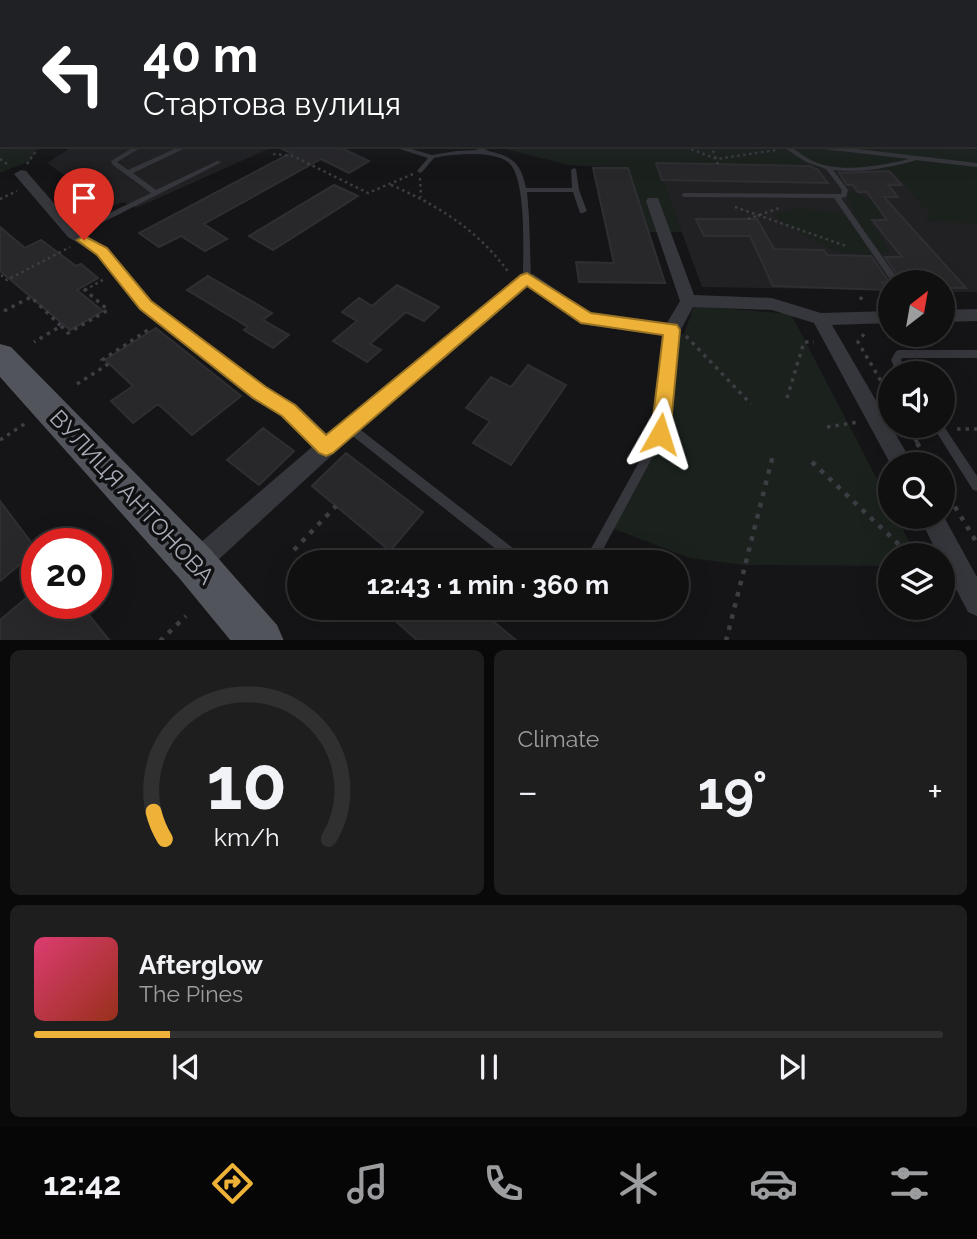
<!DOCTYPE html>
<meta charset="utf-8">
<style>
:root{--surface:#101011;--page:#1e1e1f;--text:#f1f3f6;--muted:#9c9d9f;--line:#303031;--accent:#edb237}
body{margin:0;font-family:Raleway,sans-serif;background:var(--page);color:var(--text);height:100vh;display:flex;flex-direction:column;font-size:26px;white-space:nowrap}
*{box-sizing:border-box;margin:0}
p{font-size:23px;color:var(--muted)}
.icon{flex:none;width:38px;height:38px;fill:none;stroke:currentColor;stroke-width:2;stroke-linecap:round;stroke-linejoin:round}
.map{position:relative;height:640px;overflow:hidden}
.panel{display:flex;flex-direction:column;gap:10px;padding:10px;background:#090909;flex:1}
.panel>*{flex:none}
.banner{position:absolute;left:0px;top:0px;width:978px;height:147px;box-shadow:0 7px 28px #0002,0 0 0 2px var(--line);background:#202124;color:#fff;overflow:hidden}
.needle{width:46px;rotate:31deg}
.fabs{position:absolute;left:878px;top:270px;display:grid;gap:14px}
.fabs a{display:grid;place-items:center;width:77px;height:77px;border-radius:50%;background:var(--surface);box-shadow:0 7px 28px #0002,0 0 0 2px var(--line);font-size:35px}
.speed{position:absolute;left:21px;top:528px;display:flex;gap:14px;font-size:35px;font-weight:700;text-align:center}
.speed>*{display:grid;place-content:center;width:91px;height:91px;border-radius:50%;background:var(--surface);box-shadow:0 7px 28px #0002,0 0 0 2px var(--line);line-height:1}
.speed .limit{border:10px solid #d22;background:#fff;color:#111}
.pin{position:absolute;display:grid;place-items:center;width:60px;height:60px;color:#fff;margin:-72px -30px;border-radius:50% 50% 50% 0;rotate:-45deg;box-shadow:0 0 7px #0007}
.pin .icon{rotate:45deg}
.me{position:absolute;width:77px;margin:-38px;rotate:6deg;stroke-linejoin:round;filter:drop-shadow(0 0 5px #0008)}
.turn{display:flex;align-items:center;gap:24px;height:147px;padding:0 28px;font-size:32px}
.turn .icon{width:91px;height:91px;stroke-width:2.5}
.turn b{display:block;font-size:49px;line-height:60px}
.big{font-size:52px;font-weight:700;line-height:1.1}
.panel .widget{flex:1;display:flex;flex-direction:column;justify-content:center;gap:10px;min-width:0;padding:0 24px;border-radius:10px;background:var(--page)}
.panel .dial{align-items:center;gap:0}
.dial svg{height:182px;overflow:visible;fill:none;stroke:var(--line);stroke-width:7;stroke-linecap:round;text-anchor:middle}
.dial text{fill:var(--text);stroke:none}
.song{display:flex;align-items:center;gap:21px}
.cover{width:84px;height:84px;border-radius:10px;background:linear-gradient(135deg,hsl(340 70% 55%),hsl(10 70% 35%))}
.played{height:7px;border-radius:4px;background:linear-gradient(90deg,var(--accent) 15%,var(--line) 15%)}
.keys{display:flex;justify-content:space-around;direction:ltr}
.heat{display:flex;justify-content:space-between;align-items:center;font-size:38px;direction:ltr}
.panel .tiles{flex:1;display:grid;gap:10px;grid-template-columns:1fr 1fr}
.widget:last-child{grid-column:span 2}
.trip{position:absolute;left:287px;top:550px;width:402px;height:70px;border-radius:35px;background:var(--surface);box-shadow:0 7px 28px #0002,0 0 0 2px var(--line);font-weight:700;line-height:70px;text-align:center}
.dock{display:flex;height:112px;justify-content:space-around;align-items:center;background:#060607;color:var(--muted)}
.dock .icon{width:49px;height:49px}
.dock .on{color:var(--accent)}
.dock b{font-size:32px;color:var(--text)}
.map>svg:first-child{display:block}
.built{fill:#212124}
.green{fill:#1b221d}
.building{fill:#28282b;stroke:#2f2f33;stroke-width:2}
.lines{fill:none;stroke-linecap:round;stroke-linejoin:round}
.path-far2{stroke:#3c3e43;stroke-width:2.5;stroke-dasharray:2.5 3.5;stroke-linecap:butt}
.path-far1{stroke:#3c3e43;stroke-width:3.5;stroke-dasharray:3.5 5;stroke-linecap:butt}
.path{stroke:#3c3e43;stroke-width:4.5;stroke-dasharray:4.5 7;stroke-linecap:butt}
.service{fill:#36373c;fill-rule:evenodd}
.minor{fill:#36373c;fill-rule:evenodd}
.primary{fill:#52545b;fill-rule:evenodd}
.route{fill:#edb237;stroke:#9a7424;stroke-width:2}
.labels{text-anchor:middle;stroke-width:7;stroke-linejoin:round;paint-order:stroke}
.near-street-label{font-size:23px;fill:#a8acb7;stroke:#101012}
</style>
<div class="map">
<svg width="977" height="641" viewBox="0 0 977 641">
<rect width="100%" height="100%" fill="#151517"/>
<path class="built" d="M977,75V292H943V282H891V290L702,287L659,170L569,165L490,145H976Z
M75,145H277L136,208L123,202L110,207L47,163Z"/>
<path class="green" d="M0,75L2,145H40L30,161L0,173Z
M977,75V223L930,222L924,218L931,216L891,170L657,163L682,232H649L628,168L569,165L492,145H976Z
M852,190L866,198L892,207L887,215L871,224L884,240L889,252C840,263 811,241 773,215C799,203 822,211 849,215L854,210L846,198Z
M694,306L791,314L891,506V516H896L916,555H891V566L745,565L690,558L609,527L660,434L671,334H684Z"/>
<path class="building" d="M274,145H346L341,148L369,161L349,173L321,159L204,224L227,239L205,251L181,236L159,247L139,233L291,153Z
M656,163L810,166L817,169L828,183L662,180Z
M593,168H628L665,283L579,282L576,262L614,263Z
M889,171L902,185H888L898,197H884L966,288H943V282H902L885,257H902L872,220H887L867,192H858L853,185H847L839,173Z
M334,185L358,196L273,250L249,236Z
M696,219H757L774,249L824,250L827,255L871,256L889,282H882L887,290L773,286L750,236H704Z
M0,227L25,248L41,240L76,266L81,264L98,278L77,290L103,311L70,330L0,271Z
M208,276L272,313L263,320L289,335L273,348L244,330L248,327L187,290Z
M397,285L439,307L424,321L406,312L370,344L381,350L367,362L333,341L357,321L342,312L359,298L372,306Z
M156,328L241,396L192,435L158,404L133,423L111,401L133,386L105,360Z
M528,365L566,385L511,465L473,443L490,421L466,408L491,377L511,387Z
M263,428L294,451L259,485L227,460Z
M346,453L423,512L390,551L312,486Z
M0,501L37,550L0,581Z
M37,589V604H80L110,641H0V620Z
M380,607H476L517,641H418Z"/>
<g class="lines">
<path class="path-far2" d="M680,145L717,159L776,150
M711,145L718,164
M273,154L293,156L368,193L413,174
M0,159L10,166
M27,164L40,145
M420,178L421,197
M391,185C438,205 479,231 509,273
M0,199L17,191
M735,207L846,246
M748,219L782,207
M1,275L7,280L70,247
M85,290L106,278"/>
<path class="path-far1" d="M860,297L865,304
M4,311L31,297L61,326L34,342
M61,326L68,333L108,310L85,290L87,289
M864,334L858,342L891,398
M686,336L751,404
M77,384L107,365L102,360L151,328
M787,398L804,342H814
M907,425L918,444
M827,427L859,422
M957,429H977
M0,440L26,423"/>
<path class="path" d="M917,443L930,464
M812,462L910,555
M943,487L977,543
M294,550L336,506
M160,641L186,616
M726,641L773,455"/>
<path class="service" d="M137,145H145L117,162L128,170L183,145H192L133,173L156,190L217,161L222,162L76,236H70V232L151,193L113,165L111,161Z
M387,145H398L432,155L456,151L478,150L467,145H476L487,150L488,151C512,156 521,163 526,188H572L571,170L574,168L576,169L579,190L587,211L583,213H580L573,192H527L529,217L531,278L530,280H524L523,278C523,253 527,177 508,162C498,155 484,154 472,154C459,154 446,155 434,158L422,172L420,173L417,171L428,158Z
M780,145C794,145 802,157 815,162C843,173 879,166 909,159L806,147L803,145H824L977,163V167L915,160L914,161C887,168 861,173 833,170L848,190L846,197L841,198L900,282H892L834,198L684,197L681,195L684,193L841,194L842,190L826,169L806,162Z
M672,327L675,328L676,330L665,434L600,555L593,562H577L579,558L592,547L655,433L668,330L669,328Z
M899,350H977V358H902L901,360L907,373H897L891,360L896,351Z
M349,423L353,424L518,552L538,558L540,562L511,561L345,430L344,427L345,424Z
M932,425H943L977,476V491L973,490Z"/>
<path class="minor" d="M21,170L26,171L78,231L107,247L152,301L266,387L296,404L327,434L521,274H533L591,313L667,323L680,301L646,201L648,198H658L694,295L772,298L821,313L891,311V323L832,325L913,464L891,465L814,323L772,310L693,307L678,335L672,337L581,324L528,286L356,433L204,573L195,576L186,573L183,564L186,555L312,447L282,416L252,399L140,309L97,255L68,237L14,174Z
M977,309V321L943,322V310Z
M943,515L977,577V616L968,612L943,564V555H938L919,516Z"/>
<path class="primary" d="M0,344L11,347L210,549L277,625L284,641H231L180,579L0,377Z"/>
</g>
<linearGradient id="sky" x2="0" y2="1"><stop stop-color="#0c0c0d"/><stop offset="0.45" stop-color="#353b47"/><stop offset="1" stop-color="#353b47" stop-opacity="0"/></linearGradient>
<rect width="977" height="165" fill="url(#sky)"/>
<path class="route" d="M84,236L107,248L151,301L266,387L295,405L326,435L521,275L527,273L591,313L677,325L680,330L670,434L667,440L660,442L654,440L651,434L663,335L581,323L527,286L333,453L326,456L319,453L282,416L253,398L140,309L97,255L77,240Z"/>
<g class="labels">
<g class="near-street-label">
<text transform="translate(132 497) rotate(47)" y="8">ВУЛИЦЯ АНТОНОВА</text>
</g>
</g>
</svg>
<div class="fabs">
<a><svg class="needle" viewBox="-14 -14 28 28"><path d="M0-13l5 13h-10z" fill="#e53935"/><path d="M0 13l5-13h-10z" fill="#9c9d9f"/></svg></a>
<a><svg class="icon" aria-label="sound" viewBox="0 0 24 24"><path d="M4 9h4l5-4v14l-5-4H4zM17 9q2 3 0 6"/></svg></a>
<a><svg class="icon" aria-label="search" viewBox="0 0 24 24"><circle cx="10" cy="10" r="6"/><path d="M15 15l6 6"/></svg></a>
<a><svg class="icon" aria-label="layers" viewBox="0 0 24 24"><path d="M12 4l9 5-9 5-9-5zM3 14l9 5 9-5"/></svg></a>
</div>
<div class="speed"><div class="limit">20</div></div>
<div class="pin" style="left:84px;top:240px;background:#d93025"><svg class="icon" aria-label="arrive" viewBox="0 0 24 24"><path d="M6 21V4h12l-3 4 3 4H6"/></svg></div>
<svg class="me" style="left:660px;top:434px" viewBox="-20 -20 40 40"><path d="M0-17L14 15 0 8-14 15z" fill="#edb237" stroke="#fff" stroke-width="4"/></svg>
<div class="trip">12:43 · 1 min · 360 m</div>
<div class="banner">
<div class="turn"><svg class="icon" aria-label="left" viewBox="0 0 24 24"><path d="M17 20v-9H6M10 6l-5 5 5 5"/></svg><div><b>40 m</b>Стартова вулиця</div></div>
</div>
</div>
<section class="panel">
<div class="tiles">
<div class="widget dial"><svg viewBox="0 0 100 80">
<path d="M14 69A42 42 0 1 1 86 69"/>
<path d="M14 69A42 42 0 0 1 9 57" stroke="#edb237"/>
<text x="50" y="56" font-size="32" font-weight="700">10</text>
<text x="50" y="72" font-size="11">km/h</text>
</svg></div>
<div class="widget"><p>Climate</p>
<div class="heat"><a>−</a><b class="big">19°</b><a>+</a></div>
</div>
<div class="widget">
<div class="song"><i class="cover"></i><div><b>Afterglow</b><p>The Pines</p></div></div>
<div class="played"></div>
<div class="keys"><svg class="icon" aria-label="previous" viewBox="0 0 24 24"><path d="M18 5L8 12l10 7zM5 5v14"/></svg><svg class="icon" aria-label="pause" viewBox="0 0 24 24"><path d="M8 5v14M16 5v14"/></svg><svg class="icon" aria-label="next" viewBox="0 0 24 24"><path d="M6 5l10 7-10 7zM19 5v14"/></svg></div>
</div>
</div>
</section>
<nav class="dock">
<b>12:42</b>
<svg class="icon on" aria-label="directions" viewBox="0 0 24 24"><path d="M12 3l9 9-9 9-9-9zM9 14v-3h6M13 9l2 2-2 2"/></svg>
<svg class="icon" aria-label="music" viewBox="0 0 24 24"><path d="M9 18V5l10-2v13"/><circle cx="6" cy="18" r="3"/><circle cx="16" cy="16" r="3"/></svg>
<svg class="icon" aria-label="phone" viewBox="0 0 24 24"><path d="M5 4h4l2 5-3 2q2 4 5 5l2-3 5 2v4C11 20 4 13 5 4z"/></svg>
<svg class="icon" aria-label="climate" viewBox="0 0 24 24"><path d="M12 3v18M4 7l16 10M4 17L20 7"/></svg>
<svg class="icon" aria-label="car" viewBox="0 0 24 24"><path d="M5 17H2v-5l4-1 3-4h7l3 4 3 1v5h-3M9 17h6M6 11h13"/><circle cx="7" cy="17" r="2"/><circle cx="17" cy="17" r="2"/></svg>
<svg class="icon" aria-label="filters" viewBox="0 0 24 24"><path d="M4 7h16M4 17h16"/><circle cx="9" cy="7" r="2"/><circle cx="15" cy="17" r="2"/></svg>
</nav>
